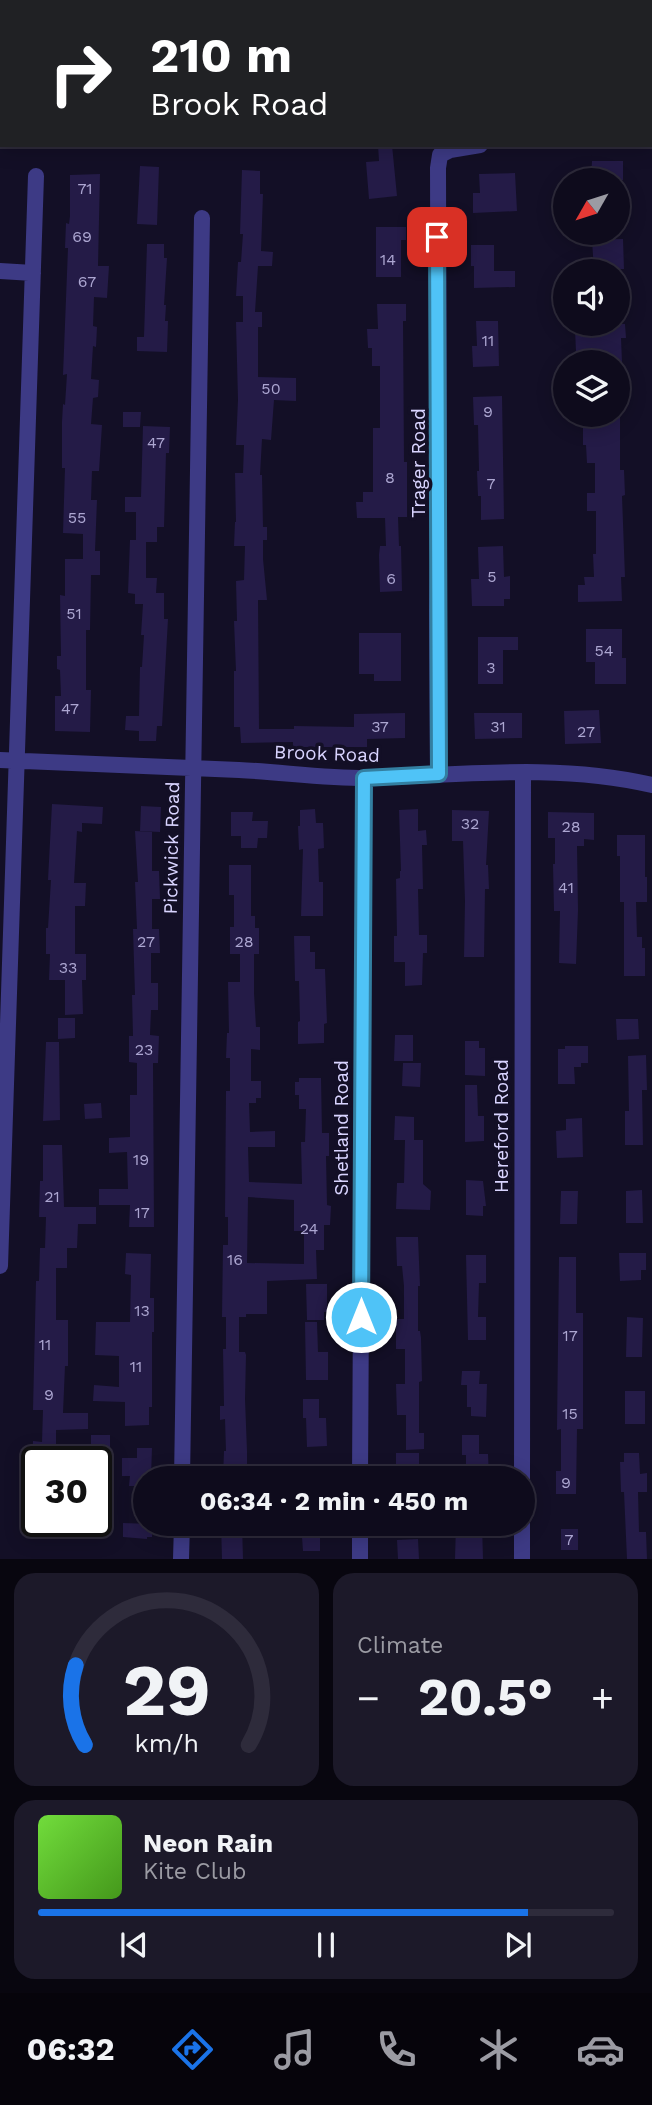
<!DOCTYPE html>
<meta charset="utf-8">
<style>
:root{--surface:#0e0b1c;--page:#1c1929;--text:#f1f3f6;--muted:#9b9ba3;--line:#2e2b3b;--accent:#1a73e8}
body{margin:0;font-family:"Work Sans",sans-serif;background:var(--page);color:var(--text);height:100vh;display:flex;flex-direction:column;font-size:26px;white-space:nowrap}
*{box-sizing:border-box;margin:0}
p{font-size:23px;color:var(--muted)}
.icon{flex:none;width:38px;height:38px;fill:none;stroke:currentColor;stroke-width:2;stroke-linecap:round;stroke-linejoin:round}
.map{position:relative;height:1559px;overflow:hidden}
.drawer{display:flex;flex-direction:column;gap:14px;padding:14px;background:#08060f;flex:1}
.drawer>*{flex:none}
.hud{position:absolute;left:0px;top:0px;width:653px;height:147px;box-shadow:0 4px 18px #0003,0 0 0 2px var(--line);background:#202124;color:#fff;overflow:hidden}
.needle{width:46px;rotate:231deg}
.fabs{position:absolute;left:553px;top:168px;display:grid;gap:14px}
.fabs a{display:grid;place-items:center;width:77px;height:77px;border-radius:50%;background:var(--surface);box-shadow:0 4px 18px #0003,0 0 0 2px var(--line);font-size:35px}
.speed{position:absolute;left:21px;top:1446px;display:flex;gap:14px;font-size:35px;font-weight:700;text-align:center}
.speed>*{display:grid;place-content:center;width:91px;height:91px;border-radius:50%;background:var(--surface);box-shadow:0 4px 18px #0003,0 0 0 2px var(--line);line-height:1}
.speed .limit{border:4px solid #111;border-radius:10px;background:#fff;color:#111}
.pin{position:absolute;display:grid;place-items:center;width:60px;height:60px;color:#fff;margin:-30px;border-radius:14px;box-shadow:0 4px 10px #0006}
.me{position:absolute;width:77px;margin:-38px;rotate:0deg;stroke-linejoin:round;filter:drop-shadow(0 0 5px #0008)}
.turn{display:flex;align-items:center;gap:24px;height:147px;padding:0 35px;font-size:32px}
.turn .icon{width:91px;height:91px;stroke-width:2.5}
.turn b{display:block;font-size:49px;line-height:60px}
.big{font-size:52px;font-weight:700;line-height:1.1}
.drawer .tile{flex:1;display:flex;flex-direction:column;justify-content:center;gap:10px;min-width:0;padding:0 24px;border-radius:21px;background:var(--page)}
.drawer .dial{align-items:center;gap:0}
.dial svg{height:182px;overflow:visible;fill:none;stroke:var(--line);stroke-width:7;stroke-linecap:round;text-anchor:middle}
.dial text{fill:var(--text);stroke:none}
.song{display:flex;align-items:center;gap:21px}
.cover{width:84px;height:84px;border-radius:10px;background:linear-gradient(135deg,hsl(100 70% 55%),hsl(100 70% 35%))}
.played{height:7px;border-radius:4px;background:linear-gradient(90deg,var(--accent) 85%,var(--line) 85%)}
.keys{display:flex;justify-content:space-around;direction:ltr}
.heat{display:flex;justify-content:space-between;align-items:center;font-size:38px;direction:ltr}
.drawer .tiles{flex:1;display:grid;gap:14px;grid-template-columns:1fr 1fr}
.tile:last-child{grid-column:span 2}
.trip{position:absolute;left:133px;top:1466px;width:402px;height:70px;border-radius:35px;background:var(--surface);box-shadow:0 4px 18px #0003,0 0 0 2px var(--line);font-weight:700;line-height:70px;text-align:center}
.tab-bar{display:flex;height:112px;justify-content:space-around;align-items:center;background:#06040b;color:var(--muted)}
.tab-bar .icon{width:49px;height:49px}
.tab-bar .selected{color:var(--accent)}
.tab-bar b{font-size:32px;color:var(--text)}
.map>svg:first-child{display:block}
.building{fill:#241b47;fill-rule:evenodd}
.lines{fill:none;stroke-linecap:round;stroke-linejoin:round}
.minor{stroke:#3d3a85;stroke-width:16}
.route-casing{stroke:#337fa1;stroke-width:18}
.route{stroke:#4fc3f7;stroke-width:12}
.labels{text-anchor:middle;stroke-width:7;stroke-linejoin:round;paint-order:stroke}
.number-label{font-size:16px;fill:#aca6d1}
.street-label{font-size:19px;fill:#d9d4ff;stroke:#130f26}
</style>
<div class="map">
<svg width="652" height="1559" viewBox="0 0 652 1559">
<rect width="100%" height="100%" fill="#130f26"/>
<path class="building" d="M378,145H392L397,196L369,199L366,162L379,161Z
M592,161H623V180H591Z
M140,166L159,167L157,225L137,224Z
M242,170L260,171V194H263L261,251L273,252L272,266H258L255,312H262V327H258V377L296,378V401L274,400L271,440L262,439L260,475H262L263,527H267V540H263V559L267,600H258L259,729H294V726L354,727V714L405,713V738L367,739V747H293V742L241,743L240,727H234V671H236L234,621H237L236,581L244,580L245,546H234L235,522H236L235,473H243L244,445H236L238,400L236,322H243V296H236L238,262H241L243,234H240Z
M515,173L517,211L473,213V193H480L479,174Z
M100,174L98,266H109L107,298L94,297L93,326L97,327L96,347L93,346L91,379L99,380L98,397L93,398L91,424L102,425L99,471H92L91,500H97L95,551H100V575H91L90,630H86V690H91L90,732L55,731V696H61L60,670L57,669V656H61L60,595L65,596V559H83V534L63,533L65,468H62V422L63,404L65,405L67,374L63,375L68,248H65L66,223L69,224L70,216V175Z
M376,227H406V240H401V277H376Z
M623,239L624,269H620V271H594L592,240Z
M147,244H164V258H167L164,305H166L165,321H168L167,352L137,351V337H144Z
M471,245H494V271H515V287L474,288V266H471Z
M377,304H406V321H403L404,462H407V517H398L399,546H401L402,591L380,592L379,555L380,546H386L385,518H357L356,502H363V492H373V428H380V366H372V348H368L367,329H378Z
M476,321H498L499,366L473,367L472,346H477Z
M595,324H625L626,338H621L622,362H586V351L576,352L575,329L596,328Z
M502,396L504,519L481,520V496H478L477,471H479L478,425H474L473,397Z
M123,412H141L140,427H123Z
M593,415H620V470H624L625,495L622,496L625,577H621L622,601L578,602V585H585L584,577H594L593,554H596V511H587V493H595V463H587L586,445H583V420L593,419Z
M143,426L170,427L169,453H166L164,527H157V542H146V578H157L156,593H164V619H168L162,726H157L156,741H139V731L125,730L126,716H139L140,667H142L144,635H141L143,604H135V594L128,593L130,540H136V512H125V497H141Z
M503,546L504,577L510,576V599H504V606H472L471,579H479L478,547Z
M586,629H622V658H626V684H595V662H586Z
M359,633H401V681H374V674H359Z
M478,637H518V650H503V684H478Z
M599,710L601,743L565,744L564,711Z
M474,713H522V738L475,739Z
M52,804L103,807L102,824L82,823V832L77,831L74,883H86L85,906H75V954H86V980H82L83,1014L65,1015V980H49L50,954H46V928H48L51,880H48Z
M141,806L161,807L160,832L140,831Z
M315,809L316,823H323L324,848L318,849L319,882H323V916H301L303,849L299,850L298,826H300V810Z
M418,809V831L426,830L427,845H422L423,889H418L419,935H427V953H423L422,985L405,986V962H394V936H397L396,879L400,878V871H401L399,810Z
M452,810L489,811L486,865H488L489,889H485L484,957H464L465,901L463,841H452Z
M231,812H253L252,821H268L267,838H258L257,848H241V836H231Z
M548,812L594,813V840L584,839V846H577L578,910L576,964L559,963L560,911H554L553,864H555V838H548Z
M135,831L152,832V871H159L160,899H152V929H159L160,953H151V983H158V1010H151L150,1035L159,1036L158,1063H153L154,1227H129L130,1205H99V1189H128L127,1152L109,1153V1138L130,1137V1095H137V1063L129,1062V1036H133L132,995H135L133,929H137L135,882H138Z
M617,835H645V877H647V902H636L637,937H642V948H645V976H624V902H620V856H617Z
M229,865H251V916H255V928H259V954H254V993L256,1027H260V1050L251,1049V1081H261V1098H256V1103H249L250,1132L275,1131V1147H248L249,1182L302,1184L301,1142H305L306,1109H299V1095H295V1082H299V1078H321L322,1133H329V1156H326L327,1205L331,1206L330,1225H324V1250H316L317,1279L267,1281V1314H246V1317H239V1352H245L246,1355L245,1399L247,1451V1473L238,1472V1479H223L224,1451H226L225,1419L220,1420V1406H224L223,1349H226V1317H222L223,1245H228V1217H225L226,1091H230V1058H226L227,1033H229L228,982H240V954H230V927H234V895H229ZM248,1197L294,1200V1231H304V1264L247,1263Z
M294,936H310V952H315V969H325L327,1023L324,1024V1043L298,1044V1022L300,1021L299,981H295Z
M58,1018H75V1038L58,1039Z
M616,1019H638L639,1039L617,1040Z
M395,1035H413V1061H394Z
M465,1041H479V1048H485V1076L465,1075Z
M46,1042H59L60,1120L43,1121Z
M565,1046H588V1063H581V1067H574L575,1084H558V1049H565Z
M646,1055L647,1090H642L643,1145H625V1111H629L628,1056Z
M403,1063H421L420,1087L402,1086Z
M465,1085H477L478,1116H484V1141L465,1142Z
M101,1103L102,1118L85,1119L84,1104Z
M395,1116L414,1117V1140H394Z
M582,1118L583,1157L557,1158L556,1131L566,1130V1119Z
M405,1140H423V1184L431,1191L430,1210L396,1209L397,1183H404Z
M43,1145H62L64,1207H96V1224H78L77,1248H67V1268H56V1320H68V1366H65L63,1413H88V1429L56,1430V1461H32L33,1441L42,1442L43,1410H33L36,1281H39L40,1248H45L46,1217H39L40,1181H43Z
M466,1180L483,1181L486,1206H483V1216L466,1215Z
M642,1190L643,1223H626V1191Z
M561,1191H578L577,1224H560Z
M396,1237H418L420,1286H418V1331H420L421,1338L422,1381L419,1382V1433H424V1449L406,1450V1415H397L396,1384H405V1349H396V1319H404V1286L402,1266H397Z
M126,1253L151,1254L150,1298H154V1332H152V1407H149V1425L125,1426V1402L93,1401L94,1385L119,1387V1356L95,1355L96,1322H130L131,1275L125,1274Z
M619,1253H646V1270H641V1280L620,1281Z
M466,1255H486V1283H479L478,1317H486V1340H468Z
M559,1257H576V1313H583V1429H577L576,1494H556V1471H561V1429L557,1430Z
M306,1284H327V1312H324V1320H307Z
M627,1317L643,1318L642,1357H626Z
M305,1322H317L318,1352H328V1380H306Z
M462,1371H480L479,1384H487L486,1417L471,1416V1407H467V1385H461Z
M625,1391H645V1424H625Z
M303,1399H319V1418H326L327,1446L307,1447L306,1418H318H303Z
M91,1435H110V1451H91Z
M462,1435H479V1454H488L489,1479H466V1455H462Z
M137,1448H152L151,1477L145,1479V1486H129L130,1476H122V1458H137Z
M396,1453H419V1479H396Z
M624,1453H639L640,1474L647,1473V1492H638L639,1532H646L647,1559H627L624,1492H621L620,1462H624Z
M43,1521H85L84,1534L43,1531Z
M123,1523L152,1524V1537H147V1539L123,1537Z
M221,1524H242L243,1559H222Z
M456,1524H482L483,1559H455Z
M561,1529H578V1550H561Z
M302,1537H320V1551H303Z
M418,1539L419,1559H398L397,1540Z"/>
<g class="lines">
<path class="minor" d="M128,0L135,2
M452,0V2
M181,2V0
M616,2V0
M651,126H652
M0,271L33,273
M0,760C80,764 159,766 239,770C281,772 324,778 366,778C461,775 558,763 652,785
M438,774L437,610L439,513L438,168L440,155L450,150L480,145
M0,1266L36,176
M182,1479L202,218
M360,1479L364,778
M522,1479L523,773
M181,1559L182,1524
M360,1559V1524
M522,1559V1524"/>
</g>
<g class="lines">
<g class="route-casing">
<path id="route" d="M361,1317L364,778L439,774L437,237"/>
</g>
<use href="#route" class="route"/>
</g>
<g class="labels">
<g class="number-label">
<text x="85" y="194">71</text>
<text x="82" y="242">69</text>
<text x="388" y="265">14</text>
<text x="87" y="287">67</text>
<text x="488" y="346">11</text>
<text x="271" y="394">50</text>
<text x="488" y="417">9</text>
<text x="156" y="448">47</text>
<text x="390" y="483">8</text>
<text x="491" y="489">7</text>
<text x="77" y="523">55</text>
<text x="492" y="582">5</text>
<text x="391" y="584">6</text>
<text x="74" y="619">51</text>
<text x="604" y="656">54</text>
<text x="491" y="673">3</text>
<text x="70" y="714">47</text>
<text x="380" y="732">37</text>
<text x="498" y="732">31</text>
<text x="586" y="737">27</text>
<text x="470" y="829">32</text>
<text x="571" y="832">28</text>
<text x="566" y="893">41</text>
<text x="146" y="947">27</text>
<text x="244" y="947">28</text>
<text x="68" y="973">33</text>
<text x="144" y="1055">23</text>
<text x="141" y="1165">19</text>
<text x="52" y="1202">21</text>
<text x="142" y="1218">17</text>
<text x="309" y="1234">24</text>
<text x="235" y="1265">16</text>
<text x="142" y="1316">13</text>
<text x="570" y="1341">17</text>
<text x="45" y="1350">11</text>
<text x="136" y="1372">11</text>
<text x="49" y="1400">9</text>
<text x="570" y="1419">15</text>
<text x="566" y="1488">9</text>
<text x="569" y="1545">7</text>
</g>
<g class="street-label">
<text transform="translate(418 463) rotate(-90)" y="7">Trager Road</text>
<text transform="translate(327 753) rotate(2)" y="7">Brook Road</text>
<text transform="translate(171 848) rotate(-89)" y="7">Pickwick Road</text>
<text transform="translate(501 1126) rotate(-90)" y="7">Hereford Road</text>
<text transform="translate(341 1128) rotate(-90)" y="7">Shetland Road</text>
</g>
</g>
</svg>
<div class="fabs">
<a><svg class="needle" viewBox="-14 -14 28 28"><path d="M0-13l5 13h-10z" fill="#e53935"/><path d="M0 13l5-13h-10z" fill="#9b9ba3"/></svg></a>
<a><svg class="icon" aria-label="sound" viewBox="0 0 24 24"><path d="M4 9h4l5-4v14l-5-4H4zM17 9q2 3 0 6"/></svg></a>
<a><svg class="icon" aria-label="layers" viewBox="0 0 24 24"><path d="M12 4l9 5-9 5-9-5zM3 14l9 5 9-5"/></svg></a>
</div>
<div class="speed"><div class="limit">30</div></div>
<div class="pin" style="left:437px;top:237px;background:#d93025"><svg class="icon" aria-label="arrive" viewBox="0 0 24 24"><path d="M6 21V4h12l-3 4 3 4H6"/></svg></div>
<svg class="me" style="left:361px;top:1317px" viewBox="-20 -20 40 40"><circle r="17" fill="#4fc3f7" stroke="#fff" stroke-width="3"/><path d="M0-11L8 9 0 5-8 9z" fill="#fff"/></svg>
<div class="trip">06:34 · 2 min · 450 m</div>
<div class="hud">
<div class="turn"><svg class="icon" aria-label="right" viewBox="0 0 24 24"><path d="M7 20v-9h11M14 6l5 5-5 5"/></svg><div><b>210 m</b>Brook Road</div></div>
</div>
</div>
<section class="drawer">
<div class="tiles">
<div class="tile dial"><svg viewBox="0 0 100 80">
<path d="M14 69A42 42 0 1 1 86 69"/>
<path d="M14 69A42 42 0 0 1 10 34" stroke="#1a73e8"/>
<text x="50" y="56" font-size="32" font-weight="700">29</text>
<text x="50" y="72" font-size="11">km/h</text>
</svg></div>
<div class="tile"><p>Climate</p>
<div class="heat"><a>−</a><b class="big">20.5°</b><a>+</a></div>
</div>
<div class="tile">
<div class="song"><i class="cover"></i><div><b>Neon Rain</b><p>Kite Club</p></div></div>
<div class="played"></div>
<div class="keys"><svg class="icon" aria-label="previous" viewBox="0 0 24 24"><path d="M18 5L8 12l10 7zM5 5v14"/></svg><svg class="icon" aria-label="pause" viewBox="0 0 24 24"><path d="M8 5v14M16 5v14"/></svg><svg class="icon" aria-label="next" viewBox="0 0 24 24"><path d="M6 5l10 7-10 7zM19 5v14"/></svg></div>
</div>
</div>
</section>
<nav class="tab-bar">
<b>06:32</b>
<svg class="icon selected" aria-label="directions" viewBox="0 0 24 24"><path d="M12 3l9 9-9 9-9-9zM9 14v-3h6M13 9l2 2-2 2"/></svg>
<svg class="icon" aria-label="music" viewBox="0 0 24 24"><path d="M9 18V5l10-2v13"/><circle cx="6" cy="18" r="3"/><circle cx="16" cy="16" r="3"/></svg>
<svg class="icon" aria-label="phone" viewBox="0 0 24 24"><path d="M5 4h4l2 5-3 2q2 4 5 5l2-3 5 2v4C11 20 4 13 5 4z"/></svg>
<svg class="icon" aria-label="climate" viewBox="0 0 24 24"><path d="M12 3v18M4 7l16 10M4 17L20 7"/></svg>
<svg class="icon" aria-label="car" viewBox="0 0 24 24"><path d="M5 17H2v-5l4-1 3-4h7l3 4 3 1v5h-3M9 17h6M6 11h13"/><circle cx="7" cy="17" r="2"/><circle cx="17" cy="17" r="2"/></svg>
</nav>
